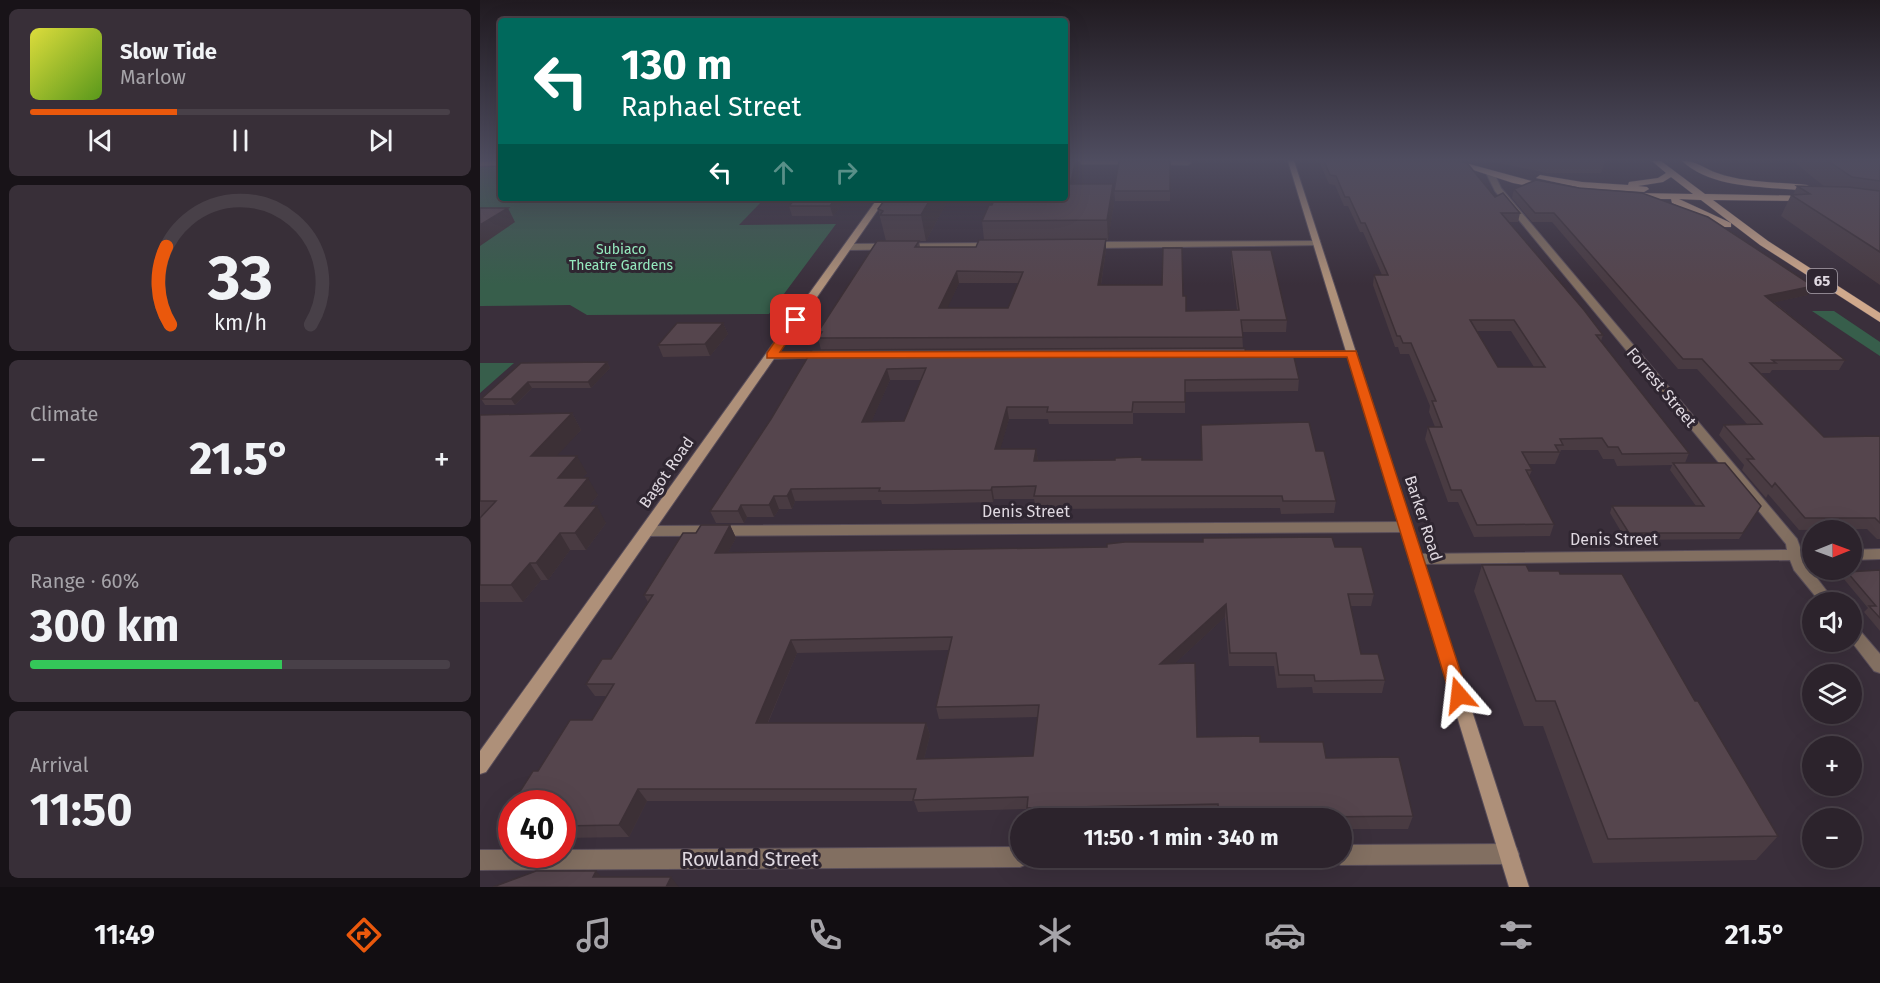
<!DOCTYPE html>
<meta charset="utf-8">
<style>
:root{--surface:#2c232c;--page:#382f38;--text:#f1f3f6;--muted:#a6a4a9;--line:#484048;--accent:#ea580c}
body{margin:0;font-family:"Fira Sans",sans-serif;background:var(--page);color:var(--text);height:100vh;display:flex;flex-direction:column;font-size:22px;white-space:nowrap}
*{box-sizing:border-box;margin:0}
p{font-size:20px;color:var(--muted)}
.icon{flex:none;width:33px;height:33px;fill:none;stroke:currentColor;stroke-width:2;stroke-linecap:round;stroke-linejoin:round}
.map{position:relative;flex:1;overflow:hidden}
.sheet{display:flex;flex-direction:column;gap:9px;padding:9px;background:#181318;width:480px}
.sheet>*{flex:none}
.banner{position:absolute;left:18px;top:18px;width:570px;height:183px;border-radius:6px;box-shadow:0 6px 24px #0002,0 0 0 2px var(--line);background:#00695c;color:#fff;overflow:hidden}
.needle{width:39px;rotate:89deg}
.tools{position:absolute;left:1322px;top:520px;display:grid;gap:12px}
.tools a{display:grid;place-items:center;width:60px;height:60px;border-radius:50%;background:var(--surface);box-shadow:0 6px 24px #0002,0 0 0 2px var(--line);font-size:30px}
.speed{position:absolute;left:18px;top:790px;display:flex;gap:12px;font-size:30px;font-weight:700;text-align:center}
.speed>*{display:grid;place-content:center;width:78px;height:78px;border-radius:50%;background:var(--surface);box-shadow:0 6px 24px #0002,0 0 0 2px var(--line);line-height:1}
.speed .limit{border:9px solid #d22;background:#fff;color:#111}
.pin{position:absolute;display:grid;place-items:center;width:51px;height:51px;color:#fff;margin:-26px;border-radius:12px;box-shadow:0 3px 9px #0006}
.me{position:absolute;width:66px;margin:-33px;rotate:343deg;stroke-linejoin:round;filter:drop-shadow(0 0 4px #0008)}
.turn{display:flex;align-items:center;gap:21px;height:126px;padding:0 24px;font-size:27px}
.turn .icon{width:78px;height:78px;stroke-width:2.5}
.turn b{display:block;font-size:42px;line-height:51px}
.lanes{display:flex;align-items:center;height:57px;padding:0 24px;background:#0003;justify-content:center;gap:30px;direction:ltr}
.lanes .off{opacity:.35}
.big{font-size:45px;font-weight:700;line-height:1.1}
.sheet .card{flex:1;display:flex;flex-direction:column;justify-content:center;gap:9px;min-width:0;padding:0 21px;border-radius:9px;background:var(--page)}
.sheet .dial{align-items:center;gap:0}
.dial svg{height:156px;overflow:visible;fill:none;stroke:var(--line);stroke-width:7;stroke-linecap:round;text-anchor:middle}
.dial text{fill:var(--text);stroke:none}
.song{display:flex;align-items:center;gap:18px}
.cover{width:72px;height:72px;border-radius:9px;background:linear-gradient(135deg,hsl(60 70% 55%),hsl(90 70% 35%))}
.played{height:6px;border-radius:3px;background:linear-gradient(90deg,var(--accent) 35%,var(--line) 35%)}
.keys{display:flex;justify-content:space-around;direction:ltr}
.heat{display:flex;justify-content:space-between;align-items:center;font-size:33px;direction:ltr}
.charge{height:9px;border-radius:4px;background:linear-gradient(90deg,#34c759 60%,var(--line) 0)}
.trip{position:absolute;left:530px;top:808px;width:342px;height:60px;border-radius:30px;background:var(--surface);box-shadow:0 6px 24px #0002,0 0 0 2px var(--line);font-weight:700;line-height:60px;text-align:center}
.tab-bar{display:flex;height:96px;justify-content:space-around;align-items:center;background:#120e12;color:var(--muted)}
.tab-bar .icon{width:42px;height:42px}
.tab-bar .selected{color:var(--accent)}
.tab-bar b{font-size:27px;color:var(--text)}
main{display:flex;flex:1;min-height:0}
.map>svg:first-child{display:block}
.green{fill:#375e4b}
.lines{fill:none;stroke-linecap:round;stroke-linejoin:round}
.street-casing{stroke:#584d59;stroke-width:2}
.secondary-casing{stroke:#584d59;stroke-width:2}
.primary-casing{stroke:#584d59;stroke-width:1}
.street{fill:#826f61;fill-rule:evenodd}
.secondary{fill:#ae9079;fill-rule:evenodd}
.primary{fill:#d0a98c;fill-rule:evenodd}
.wall{fill:#493b42;fill-rule:evenodd}
.shaded-wall{fill:#3c3036}
.building{fill:#55454d;stroke:#3c3036;stroke-width:1.5;fill-rule:evenodd}
.route{fill:#ea580c;stroke:#983908;stroke-width:1.5}
.labels{text-anchor:middle;stroke-width:6;stroke-linejoin:round;paint-order:stroke}
.far-park-label{font-size:14px;fill:#95e9be;stroke:#2f2631}
.shield{fill:#2f2631;stroke:#aaa3ac;stroke-width:1.5}
.shield-label{font-size:15px;font-weight:bold;fill:#dfd8e0}
.street-label{font-size:16px;fill:#dfd8e0;stroke:#2f2631}
.near-street-label{font-size:20px;fill:#dfd8e0;stroke:#2f2631}
</style>
<main>
<section class="sheet">
<div class="card">
<div class="song"><i class="cover"></i><div><b>Slow Tide</b><p>Marlow</p></div></div>
<div class="played"></div>
<div class="keys"><svg class="icon" aria-label="previous" viewBox="0 0 24 24"><path d="M18 5L8 12l10 7zM5 5v14"/></svg><svg class="icon" aria-label="pause" viewBox="0 0 24 24"><path d="M8 5v14M16 5v14"/></svg><svg class="icon" aria-label="next" viewBox="0 0 24 24"><path d="M6 5l10 7-10 7zM19 5v14"/></svg></div>
</div>
<div class="card dial"><svg viewBox="0 0 100 80">
<path d="M14 69A42 42 0 1 1 86 69"/>
<path d="M14 69A42 42 0 0 1 12 29" stroke="#ea580c"/>
<text x="50" y="56" font-size="32" font-weight="700">33</text>
<text x="50" y="72" font-size="11">km/h</text>
</svg></div>
<div class="card"><p>Climate</p>
<div class="heat"><a>−</a><b class="big">21.5°</b><a>+</a></div>
</div>
<div class="card"><p>Range · 60%</p><b class="big">300 km</b><div class="charge"></div></div>
<div class="card"><p>Arrival</p><b class="big">11:50</b></div>
</section>
<div class="map">
<svg width="1400" height="887" viewBox="0 0 1400 887">
<rect width="100%" height="100%" fill="#3a2f3b"/>
<path class="green" d="M0,167H21V198H285L259,225L356,224L289,314L107,315L90,305L0,306Z
M1332,311H1354L1400,342V356Z
M0,363H34L0,393Z"/>
<g class="lines">
<g class="street-casing">
<path id="street" d="M21,161V165L0,166V162Z
M585,161H655L656,162L653,164H585Z
M676,161H708L711,163L708,165L674,164L673,163Z
M1010,171L1014,173L1021,188L1317,539L1321,550H1332V560H1324L1326,564L1356,603H1341L1314,570L1310,560L936,564L931,563L929,559L931,555L936,554L1307,550L1306,544L1015,191L1006,173Z
M837,241H840V245L612,248L608,245L612,242Z
M510,243L514,246L513,248L368,250L364,247L368,244Z
M872,351L876,352L877,354L876,356L751,358L746,355L751,352Z
M344,352L348,353L349,355L348,357L291,359L286,356L291,353Z
M926,522L931,524L933,527L931,530L926,532L166,536L161,534L159,531L161,528L166,526Z
M1400,549V559L1371,560V550Z
M1371,624L1376,626L1400,654V673L1394,671L1371,641Z
M1029,844L1036,847L1039,854L1036,861L1029,864L861,865L854,862L852,858H861V845Z
M540,847V858H549L547,864L540,867L0,870V850H32V855H82V850Z"/>
</g>
<g class="secondary-casing">
<path id="secondary" d="M808,161H814L1049,887H1029Z
M398,198H406L6,772L0,774V751Z"/>
</g>
<g class="primary-casing">
<path id="primary" d="M966,161H978L1074,187L1069,190L1033,183Z
M1172,161H1181L1225,194L1332,196L1334,198L1329,201L1233,200L1288,241L1400,313V322L1280,245L1221,200L1199,199L1251,223V227H1243L1192,203L1191,199H1152L1147,196L1152,193L1213,194L1191,177L1183,182L1158,186L1167,187L1169,189L1164,192L1102,188L1056,178L1060,175L1102,182L1148,185L1149,182L1178,178L1186,173Z
M1202,161C1215,160 1225,169 1237,173C1265,183 1297,182 1327,185L1332,188L1327,191C1288,186 1233,190 1202,161Z"/>
</g>
<use href="#street" class="street"/>
<use href="#secondary" class="secondary"/>
<use href="#primary" class="primary"/>
</g>
<path class="wall" d="M690,161V201H635L634,191Z
M839,161H979L1015,197L1040,213L1038,222H1029L1123,335L1121,341L1209,453L1205,463L1281,506L1259,539L1146,540L1130,513L1132,506H1216L1190,470L1192,465L1137,466L1134,459H1123L1118,450H1081L1075,464H1048L1052,470L1049,477L1074,524L1070,536L994,537L978,502H968L955,466L945,439L948,427H955L949,412L950,406L929,354H920L918,347H915L893,285L894,275H902L883,232H880L868,206H864L855,185L849,184ZM997,331H1031L1054,367H1018Z
M1008,161H1125L1121,173H1067Z
M1315,161H1400V285L1301,216L1311,195H1313L1317,186L1345,187L1314,162Z
M601,166L596,184H633L634,203L628,240H626V250L621,285L703,296L706,311L757,310L751,261V250L807,320L806,332H762L763,348L766,357L819,379L818,391L705,392V413H653V424H569L568,419H529L520,449H556L558,461L721,460V425L836,451L856,501L854,513L801,514L800,508L556,509L554,499H514L513,502L434,504H402L401,500L315,501L312,509H299L294,517H267L264,523H236L230,511L341,350L338,338L339,336L338,332L406,241L398,209L469,198L446,241H439L440,247H496L504,240L502,221L512,205ZM479,283H538L528,308H467ZM410,380H441L424,421L391,422Z
M1034,189L1328,295L1294,302L1365,360L1359,370H1292L1290,373H1281L1344,437L1400,436V539H1397L1387,529L1319,530L1288,494L1286,498L1262,470L1264,465L1239,435L1244,425L1267,424L1217,369H1198L1072,222H1052L1032,198Z
M286,198H367L353,216H312L309,206L314,200H287Z
M243,323L248,334L230,356L183,357L178,345Z
M127,362L130,368L111,388H52L35,405H5L1,399L41,363Z
M92,413L101,430L76,456L107,473L102,478L118,495L109,506L126,523L106,550H90L68,580H61L43,602H0V415Z
M250,525L256,538L248,552L855,547L894,594L891,606H871L881,654L905,680L902,693H833L832,687L797,688L794,666H749L745,617L694,664L717,737L780,742L846,758L933,816L928,829H861V819H737V816L549,819L547,809L438,812L434,801H167L149,837L82,838V804L58,771L112,720L126,696H115L106,684L131,659L168,602L164,595L216,533ZM469,650L456,707L459,719L558,717L553,756L444,759L450,735L446,723H288L317,653Z
M1002,565L1080,574L1215,701L1298,836L1276,860L1113,863L1063,726H1044L994,591Z
M1400,570V631L1384,612L1388,608L1363,578L1367,572Z
M32,804V839H29L17,827Z"/>
<path class="shaded-wall" d="M596,161H600L601,166L591,203L590,184Z
M633,184L634,203L628,240L627,220Z
M356,198H367L353,216L350,206Z
M451,198H469L446,241L441,215Z
M28,208L35,222L0,246V225Z
M626,239V250L619,297L618,285Z
M477,271L479,283L462,320L459,308Z
M1333,286L1328,295L1281,305L1285,296Z
M243,323L248,334L230,356L225,344Z
M127,362L130,368L111,388L108,382Z
M407,369L410,380L386,434L382,422Z
M48,382L52,388L35,405L31,399Z
M527,407L529,419L517,461L515,449Z
M92,413L101,430L61,473L51,456Z
M556,449L558,461H554Z
M97,456L107,473L88,495L78,478Z
M108,478L118,495L95,523L85,506Z
M512,487L514,499L513,502L511,490Z
M311,489L315,501L312,509L307,496Z
M294,496L299,509L294,517L289,505Z
M261,505L267,517L264,523L258,511Z
M117,506L126,523L106,550L95,533Z
M250,525L256,538L241,565L235,553Z
M80,533L90,550L68,580L56,563Z
M50,563L61,580L43,602L31,585Z
M746,604L745,617L680,677V664Z
M311,640L317,653L282,736L276,723Z
M446,723L450,735L441,771L437,759Z
M158,789L167,801L149,837L139,825Z
M116,871L131,887L113,877Z
M191,877L199,887H186Z"/>
<path class="building" d="M585,161H596L590,184H633L627,220L502,221L509,205H512L515,198H585Z
M639,161H690V191H634Z
M844,161H979L987,163L1015,197L1023,193L1040,213H1021L1104,310L1123,335H1116L1209,453L1142,454L1138,447H1128L1122,438L1080,439L1083,445H1075L1079,452H1042L1052,470H1046L1074,524L997,525L981,490H971L958,454L948,427H962L952,401H956L931,343H923L920,336H917L894,275H908L885,223H881L869,197H865L856,176L850,175ZM990,320H1034L1065,367H1018Z
M1348,161H1400V181L1372,177Z
M1056,180L1099,188L1162,193L1228,217L1333,286L1285,296L1365,360H1292L1296,363H1270L1344,437L1400,436V523L1395,518H1325L1295,483L1292,487L1267,459H1274L1244,425L1282,424L1222,359H1203L1074,213H1055L1034,189Z
M1317,186L1368,187L1400,191V252L1311,195L1330,194Z
M316,198H356L350,206H309Z
M406,198H451L441,215H400L403,211L398,209Z
M0,208H28L0,225Z
M626,239L618,285H682L683,248H702L703,296H706V311L759,310L751,250H791L807,320H761L763,337L338,338L342,332H338L397,241H439L435,247H496L499,240ZM477,271L543,272L528,308H459Z
M197,323H243L225,344L178,345Z
M765,348L766,357H814L819,379L705,380V402H653L652,412H567L568,407H527L515,449H556L554,461L635,460V458L662,457V460H722L721,425L829,422L836,451H844L856,501H803L802,496H554L556,486L512,487L511,490L431,491H399L400,488L311,489L307,496H294L289,505H261L258,511H230L291,419L332,350ZM446,368L424,421L382,422L407,369Z
M127,362L108,382H48L31,399H1L41,363Z
M92,413L51,456H97L78,478H108L85,506H117L95,533H80L56,563H50L31,585H0V518L16,501H0V415Z
M1193,463H1245L1281,506L1263,533H1149L1132,506H1224Z
M221,525H250L235,553L627,547V544L645,542H723V538L852,537L855,547H882L894,594H868L881,654H898L905,680L835,681L834,675H799L796,653H750L746,604L680,664L715,663L717,737L780,736V742H843L846,758L919,757L933,816L739,818L738,804L547,808L548,797L433,800L436,789H158L139,825L82,826V804H32L53,771H58L90,720H112L134,684H106L122,659H131L173,595H164L203,533H216ZM472,637L456,707L559,705L553,756L437,759L446,723H276L311,640Z
M1002,565H1046L1049,571H1079L1080,574H1142L1215,701H1218L1298,836L1128,839L1075,701H1056Z
M1400,570V618L1389,606H1396L1367,572Z
M32,804V826L17,827Z
M56,871H116L113,877H191L186,887H13Z"/>
<linearGradient id="sky" x2="0" y2="1"><stop stop-color="#201a20"/><stop offset="0.56" stop-color="#4f4d60"/><stop offset="1" stop-color="#4f4d60" stop-opacity="0"/></linearGradient>
<rect width="1400" height="285" fill="url(#sky)"/>
<path class="route" d="M316,316L322,320L300,352L876,351L988,695L986,701L979,703L972,701L970,695L867,357L287,358V353L312,317Z"/>
<g class="labels">
<g class="far-park-label">
<text x="141" y="254">Subiaco<tspan x="141" dy="16">Theatre Gardens</tspan></text>
</g>
<rect class="shield" x="1327" y="269" width="30" height="24" rx="4.5"/>
<g class="shield-label">
<text x="1342" y="286">65</text>
</g>
<g class="street-label">
<text transform="translate(1182 387) rotate(50)" y="6">Forrest Street</text>
<text transform="translate(186 472) rotate(-55)" y="6">Bagot Road</text>
<text x="546" y="517">Denis Street</text>
<text transform="translate(944 518) rotate(72)" y="6">Barker Road</text>
<text x="1134" y="545">Denis Street</text>
</g>
<g class="near-street-label">
<text x="270" y="866">Rowland Street</text>
</g>
</g>
</svg>
<div class="tools">
<a><svg class="needle" viewBox="-14 -14 28 28"><path d="M0-13l5 13h-10z" fill="#e53935"/><path d="M0 13l5-13h-10z" fill="#a6a4a9"/></svg></a>
<a><svg class="icon" aria-label="sound" viewBox="0 0 24 24"><path d="M4 9h4l5-4v14l-5-4H4zM17 9q2 3 0 6"/></svg></a>
<a><svg class="icon" aria-label="layers" viewBox="0 0 24 24"><path d="M12 4l9 5-9 5-9-5zM3 14l9 5 9-5"/></svg></a>
<a>+</a>
<a>−</a>
</div>
<div class="speed"><div class="limit">40</div></div>
<div class="pin" style="left:316px;top:320px;background:#d93025"><svg class="icon" aria-label="arrive" viewBox="0 0 24 24"><path d="M6 21V4h12l-3 4 3 4H6"/></svg></div>
<svg class="me" style="left:979px;top:695px" viewBox="-20 -20 40 40"><path d="M0-17L14 15 0 8-14 15z" fill="#ea580c" stroke="#fff" stroke-width="4"/></svg>
<div class="trip">11:50 · 1 min · 340 m</div>
<div class="banner">
<div class="turn"><svg class="icon" aria-label="left" viewBox="0 0 24 24"><path d="M17 20v-9H6M10 6l-5 5 5 5"/></svg><div><b>130 m</b>Raphael Street</div></div>
<div class="lanes"><svg class="icon" aria-label="left" viewBox="0 0 24 24"><path d="M17 20v-9H6M10 6l-5 5 5 5"/></svg><svg class="icon off" aria-label="ahead" viewBox="0 0 24 24"><path d="M12 20V5M6 11l6-6 6 6"/></svg><svg class="icon off" aria-label="right" viewBox="0 0 24 24"><path d="M7 20v-9h11M14 6l5 5-5 5"/></svg></div>
</div>
</div>
</main>
<nav class="tab-bar">
<b>11:49</b>
<svg class="icon selected" aria-label="directions" viewBox="0 0 24 24"><path d="M12 3l9 9-9 9-9-9zM9 14v-3h6M13 9l2 2-2 2"/></svg>
<svg class="icon" aria-label="music" viewBox="0 0 24 24"><path d="M9 18V5l10-2v13"/><circle cx="6" cy="18" r="3"/><circle cx="16" cy="16" r="3"/></svg>
<svg class="icon" aria-label="phone" viewBox="0 0 24 24"><path d="M5 4h4l2 5-3 2q2 4 5 5l2-3 5 2v4C11 20 4 13 5 4z"/></svg>
<svg class="icon" aria-label="climate" viewBox="0 0 24 24"><path d="M12 3v18M4 7l16 10M4 17L20 7"/></svg>
<svg class="icon" aria-label="car" viewBox="0 0 24 24"><path d="M5 17H2v-5l4-1 3-4h7l3 4 3 1v5h-3M9 17h6M6 11h13"/><circle cx="7" cy="17" r="2"/><circle cx="17" cy="17" r="2"/></svg>
<svg class="icon" aria-label="filters" viewBox="0 0 24 24"><path d="M4 7h16M4 17h16"/><circle cx="9" cy="7" r="2"/><circle cx="15" cy="17" r="2"/></svg>
<b>21.5°</b>
</nav>
